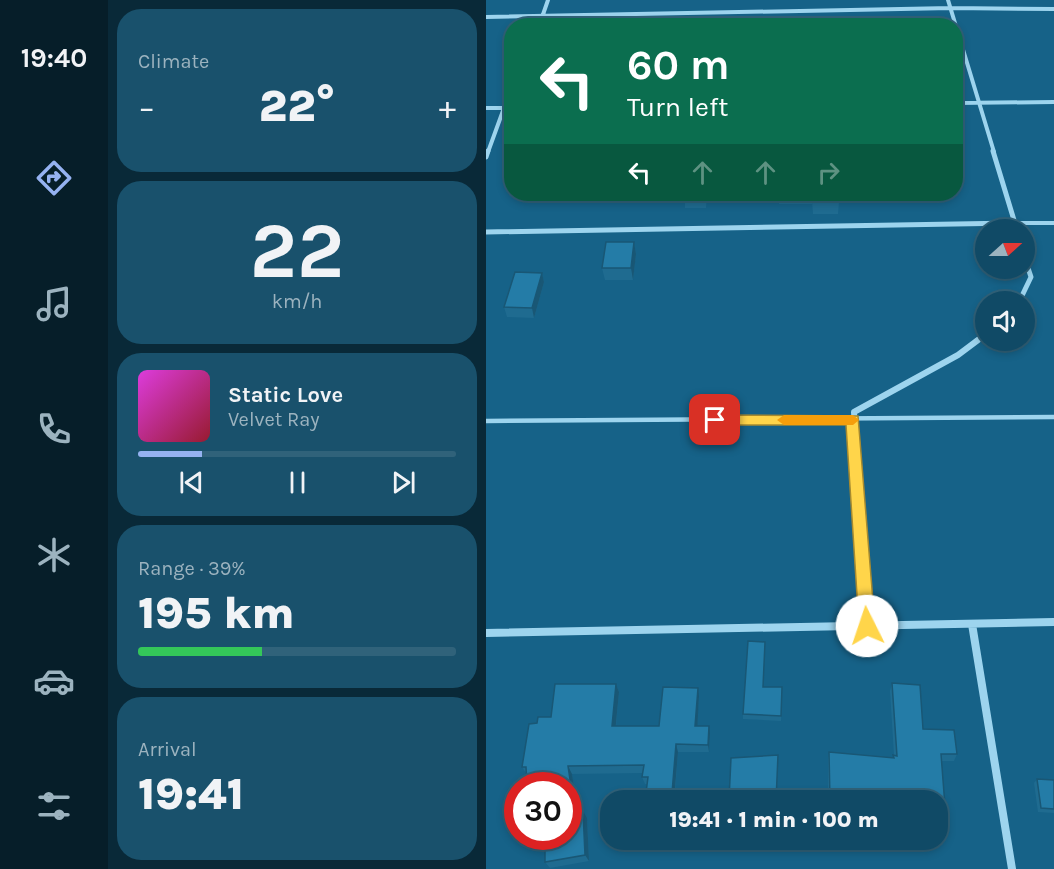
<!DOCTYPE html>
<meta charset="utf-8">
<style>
:root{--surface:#104a66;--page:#19516c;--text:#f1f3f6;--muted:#9cb3bf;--line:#30627a;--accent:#95b2f1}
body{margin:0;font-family:Karla,sans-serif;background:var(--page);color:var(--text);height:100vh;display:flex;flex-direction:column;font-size:22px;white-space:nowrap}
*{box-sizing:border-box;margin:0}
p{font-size:20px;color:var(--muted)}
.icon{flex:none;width:33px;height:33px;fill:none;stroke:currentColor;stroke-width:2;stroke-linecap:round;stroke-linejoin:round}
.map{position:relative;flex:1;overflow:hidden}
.sheet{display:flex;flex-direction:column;gap:9px;padding:9px;background:#092938;width:378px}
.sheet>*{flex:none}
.guide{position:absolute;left:18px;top:18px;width:459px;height:183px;border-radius:24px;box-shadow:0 3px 9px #0003,0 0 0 2px var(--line);background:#0b6e4f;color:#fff;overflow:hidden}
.needle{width:39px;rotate:69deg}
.fabs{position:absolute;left:489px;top:219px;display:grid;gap:12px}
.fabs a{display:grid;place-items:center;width:60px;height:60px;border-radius:50%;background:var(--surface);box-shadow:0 3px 9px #0003,0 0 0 2px var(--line);font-size:30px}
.speed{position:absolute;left:18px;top:772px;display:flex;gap:12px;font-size:30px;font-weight:700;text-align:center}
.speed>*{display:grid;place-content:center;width:78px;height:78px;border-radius:50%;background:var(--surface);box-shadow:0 3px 9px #0003,0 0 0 2px var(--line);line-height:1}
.speed .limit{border:9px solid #d22;background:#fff;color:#111}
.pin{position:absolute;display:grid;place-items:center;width:51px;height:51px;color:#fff;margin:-26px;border-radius:12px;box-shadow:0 3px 9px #0006}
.me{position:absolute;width:66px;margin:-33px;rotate:356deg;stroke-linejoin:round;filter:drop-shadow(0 0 4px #0008)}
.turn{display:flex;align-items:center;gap:21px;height:126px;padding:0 24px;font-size:27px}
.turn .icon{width:78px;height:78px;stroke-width:2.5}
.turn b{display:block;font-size:42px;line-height:51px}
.lanes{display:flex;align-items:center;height:57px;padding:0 24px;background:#0003;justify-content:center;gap:30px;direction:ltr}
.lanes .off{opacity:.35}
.big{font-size:45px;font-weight:800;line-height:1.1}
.sheet .card{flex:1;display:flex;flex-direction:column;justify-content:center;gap:9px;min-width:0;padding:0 21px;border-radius:24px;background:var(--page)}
.sheet .dial{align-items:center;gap:0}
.dial b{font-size:78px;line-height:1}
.song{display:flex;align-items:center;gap:18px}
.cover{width:72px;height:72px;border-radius:9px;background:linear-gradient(135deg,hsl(300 70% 55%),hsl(350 70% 35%))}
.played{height:6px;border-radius:3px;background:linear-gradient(90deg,var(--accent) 20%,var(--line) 20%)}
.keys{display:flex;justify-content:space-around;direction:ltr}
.heat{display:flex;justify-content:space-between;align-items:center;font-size:33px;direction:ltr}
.charge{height:9px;border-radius:4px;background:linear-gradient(90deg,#34c759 39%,var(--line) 0)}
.trip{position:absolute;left:114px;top:790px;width:348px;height:60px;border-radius:24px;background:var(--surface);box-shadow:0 3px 9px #0003,0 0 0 2px var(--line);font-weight:800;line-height:60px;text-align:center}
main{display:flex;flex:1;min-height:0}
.menu{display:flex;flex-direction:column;width:108px;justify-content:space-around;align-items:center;background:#061e29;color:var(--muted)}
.menu .icon{width:42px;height:42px}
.menu .on{color:var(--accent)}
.menu b{font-size:27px;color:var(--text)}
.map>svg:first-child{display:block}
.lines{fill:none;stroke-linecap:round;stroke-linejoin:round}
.service-far1{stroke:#9dd4ee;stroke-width:4}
.service{stroke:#9dd4ee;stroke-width:4.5}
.minor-far3{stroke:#9dd4ee;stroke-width:4}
.minor-far2{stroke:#9dd4ee;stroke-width:5}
.minor-far1{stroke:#9dd4ee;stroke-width:6}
.minor{stroke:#9dd4ee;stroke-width:8}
.wall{fill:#1f6b90}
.shaded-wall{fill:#195775}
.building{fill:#247ca7;stroke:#195775;stroke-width:1.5}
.route{fill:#ffd54a;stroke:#a68a30;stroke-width:1.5}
.slow{fill:#f59e0b}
</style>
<main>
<nav class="menu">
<b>19:40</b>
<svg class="icon on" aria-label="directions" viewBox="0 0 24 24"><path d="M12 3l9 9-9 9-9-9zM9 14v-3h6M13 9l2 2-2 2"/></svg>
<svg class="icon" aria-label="music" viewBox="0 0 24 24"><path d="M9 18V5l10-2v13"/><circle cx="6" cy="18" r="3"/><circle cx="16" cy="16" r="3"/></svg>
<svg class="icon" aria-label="phone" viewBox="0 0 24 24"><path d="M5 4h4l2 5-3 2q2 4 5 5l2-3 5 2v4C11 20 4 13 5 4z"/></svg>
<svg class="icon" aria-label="climate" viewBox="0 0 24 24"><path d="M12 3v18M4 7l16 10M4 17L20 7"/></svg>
<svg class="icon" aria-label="car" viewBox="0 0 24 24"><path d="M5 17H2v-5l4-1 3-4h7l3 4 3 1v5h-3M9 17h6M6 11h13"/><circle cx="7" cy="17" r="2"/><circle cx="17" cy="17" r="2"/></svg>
<svg class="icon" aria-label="filters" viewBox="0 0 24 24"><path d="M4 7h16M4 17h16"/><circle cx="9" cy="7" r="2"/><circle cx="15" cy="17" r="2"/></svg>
</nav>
<section class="sheet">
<div class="card"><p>Climate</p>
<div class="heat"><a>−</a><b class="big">22°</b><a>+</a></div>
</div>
<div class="card dial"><b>22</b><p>km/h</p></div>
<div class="card">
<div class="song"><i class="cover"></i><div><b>Static Love</b><p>Velvet Ray</p></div></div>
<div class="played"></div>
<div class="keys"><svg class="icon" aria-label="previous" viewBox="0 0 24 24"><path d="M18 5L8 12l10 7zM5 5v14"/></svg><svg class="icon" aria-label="pause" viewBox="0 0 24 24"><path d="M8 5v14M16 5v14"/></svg><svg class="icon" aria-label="next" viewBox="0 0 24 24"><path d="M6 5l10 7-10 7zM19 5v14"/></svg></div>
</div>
<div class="card"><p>Range · 39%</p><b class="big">195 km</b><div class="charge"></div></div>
<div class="card"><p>Arrival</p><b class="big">19:41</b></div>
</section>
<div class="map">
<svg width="568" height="869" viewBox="0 0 568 869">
<rect width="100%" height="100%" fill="#166288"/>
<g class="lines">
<path class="service-far1" d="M529,223H568"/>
<path class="service" d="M0,421L568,417"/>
<path class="minor-far3" d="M462,0L508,152
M0,17L465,8L568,9
M53,26L62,0
M470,103L568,102
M0,108H26
M2,152L18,108"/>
<path class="minor-far2" d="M507,151L531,230
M0,157L2,151
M0,232L529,223
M533,302L545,277L538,256
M490,341L500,334"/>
<path class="minor-far1" d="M378,577L368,412L472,355L492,340"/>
<path class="minor" d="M378,575L381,626
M486,624L526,869
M0,633L568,622"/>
</g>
<path class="wall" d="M199,194H221L220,208H199Z
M292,194H352L353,202L352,214H327L326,201V204H293Z
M426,194H449V197H426Z
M148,242L150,254L147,280H119L116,268Z
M56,273L58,282L48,318L21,317L18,307Z
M406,683L437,729L471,754L468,761H455L459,806L456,812H452V801H342V759L343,752L406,758L408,755L404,691Z
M130,684L133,692L130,726H173L213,696L211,726L224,733L223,752H192L189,793L201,800L290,801H159L161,784H159L156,777L157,773L86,774L92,812L101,818L103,861L64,868L59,862L82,837L36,767L51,723Z
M278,687H296L295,721L257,719V714Z
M551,779L568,780V813L552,812L548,783Z
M249,840H288V843L249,841Z"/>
<path class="shaded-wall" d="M148,242L150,254L147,280L145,268Z
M56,273L58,282L48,318L46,308Z
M130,684L133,692L129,733L126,726Z
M212,688L213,696L211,733L209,726Z
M223,726L224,733L223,752L222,745Z
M190,744L192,752L188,800L186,793Z
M82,766L86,774L93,819L89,813Z
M97,811L101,818L103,861L99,855Z"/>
<path class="building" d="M199,194H220V201H199Z
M327,194H352L353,202H327Z
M120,242H148L145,268H116Z
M29,272L56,273L46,308L18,307Z
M262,641L279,642L277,687H296L295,716L257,714Z
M406,683L434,685L437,729L468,730L471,754H455L459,806L452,805V801H344L343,752L408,758L407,755L411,756Z
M69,684H130L126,726H173L177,687L212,688L209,726H223L222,745L190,744L186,793H199L198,800H243L245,758L292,755L290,801H159L162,777H156L158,765L82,766L89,813L97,811L99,855L59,862V837H82V786H41L40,767H36L43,724L51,723L52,717H65Z
M551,779L568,780V809L555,808Z"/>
<path class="route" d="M229,415L372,416L389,626L386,631L381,633L375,631L373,626L360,425H229L223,420Z"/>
<path class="slow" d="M298,415H367L373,420L367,425H298L291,420Z"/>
</svg>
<div class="fabs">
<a><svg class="needle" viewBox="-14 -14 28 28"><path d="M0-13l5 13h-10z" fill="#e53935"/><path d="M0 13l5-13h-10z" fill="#9cb3bf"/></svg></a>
<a><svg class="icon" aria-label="sound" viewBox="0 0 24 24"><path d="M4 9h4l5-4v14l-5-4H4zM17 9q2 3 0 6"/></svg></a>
</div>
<div class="speed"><div class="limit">30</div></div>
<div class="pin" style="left:229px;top:420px;background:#d93025"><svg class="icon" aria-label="arrive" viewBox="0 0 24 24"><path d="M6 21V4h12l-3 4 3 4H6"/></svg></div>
<svg class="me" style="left:381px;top:626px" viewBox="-20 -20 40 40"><circle r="19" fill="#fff"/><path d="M0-13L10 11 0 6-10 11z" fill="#ffd54a"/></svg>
<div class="trip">19:41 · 1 min · 100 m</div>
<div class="guide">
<div class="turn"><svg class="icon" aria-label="left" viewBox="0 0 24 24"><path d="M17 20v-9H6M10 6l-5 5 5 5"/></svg><div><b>60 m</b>Turn left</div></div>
<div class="lanes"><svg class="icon" aria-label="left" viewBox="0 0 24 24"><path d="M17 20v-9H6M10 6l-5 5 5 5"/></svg><svg class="icon off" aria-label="ahead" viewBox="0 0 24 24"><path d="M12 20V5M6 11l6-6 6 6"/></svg><svg class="icon off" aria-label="ahead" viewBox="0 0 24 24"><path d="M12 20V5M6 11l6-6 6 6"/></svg><svg class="icon off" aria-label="right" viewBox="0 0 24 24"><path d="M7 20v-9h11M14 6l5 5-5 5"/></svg></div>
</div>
</div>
</main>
